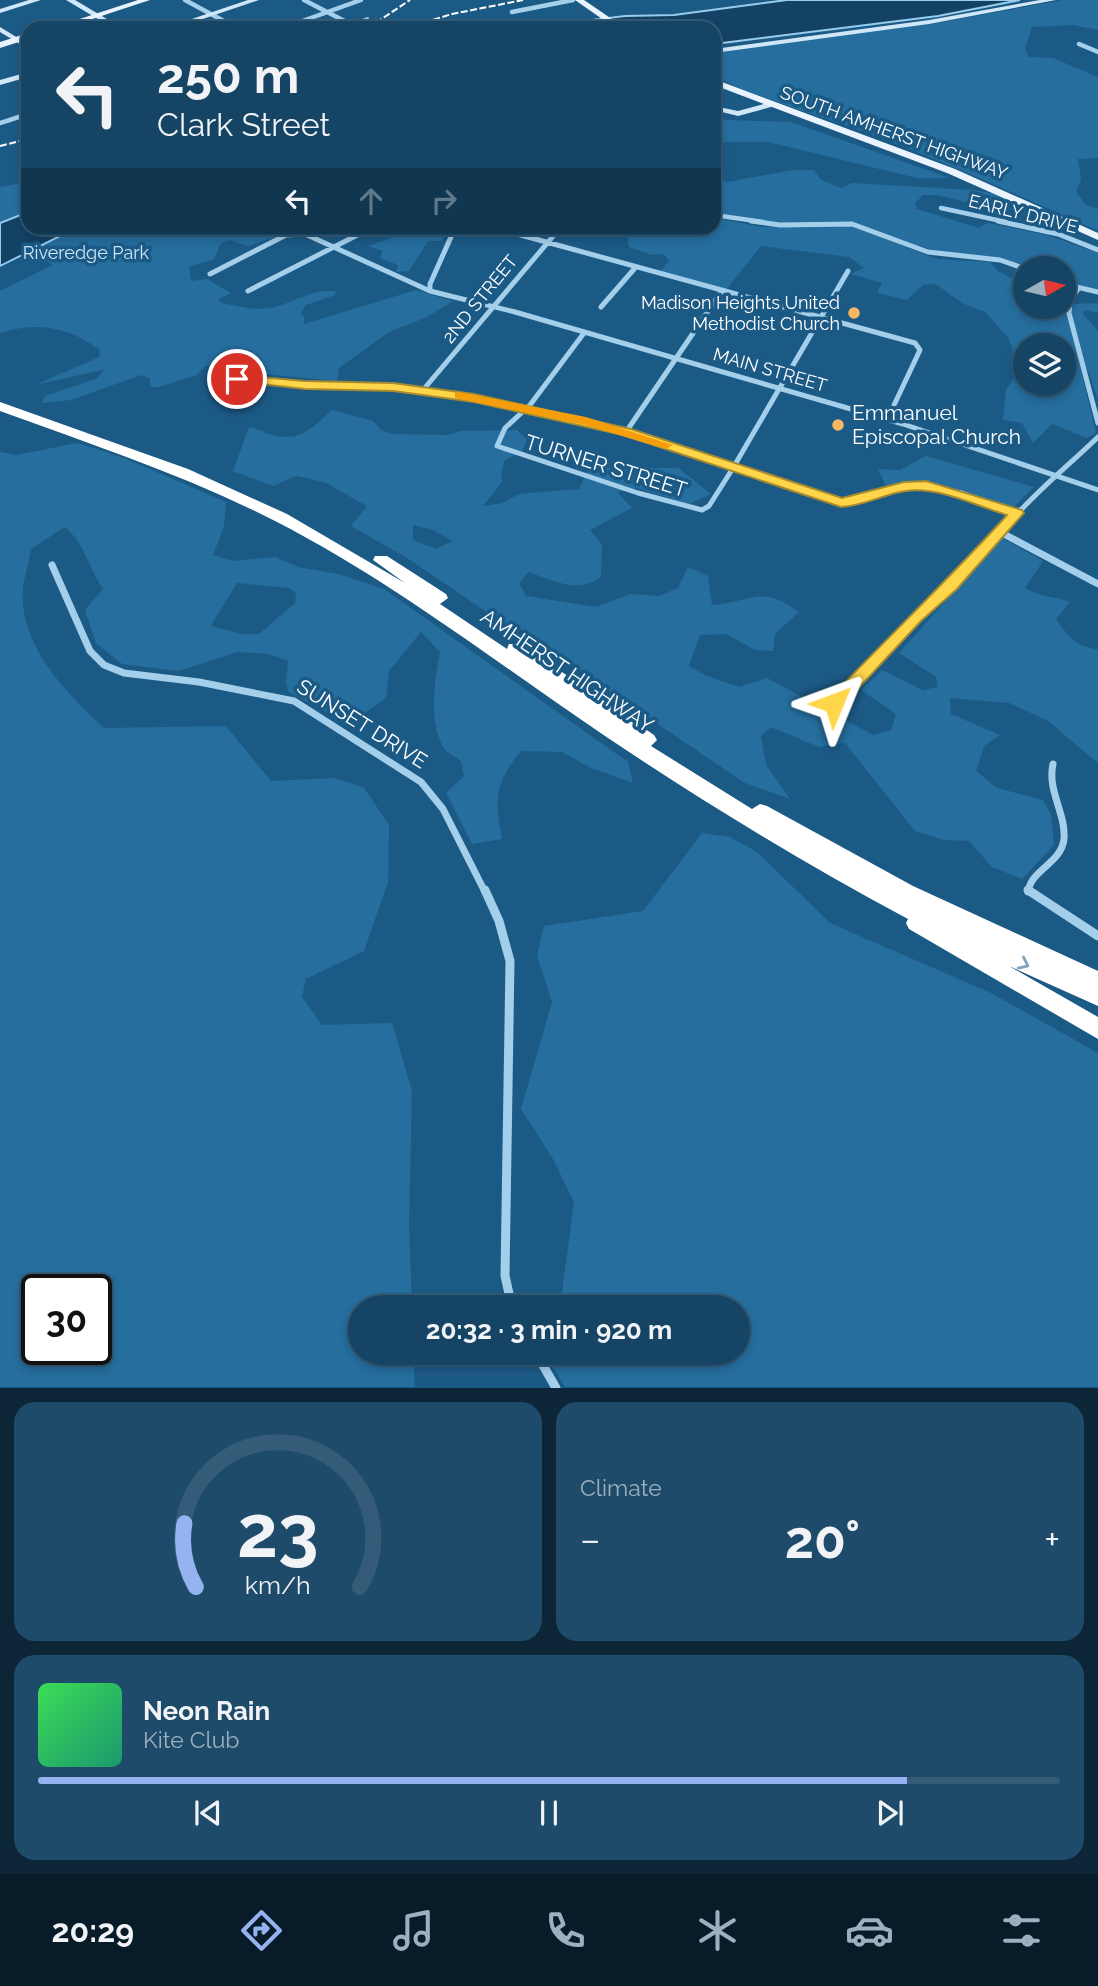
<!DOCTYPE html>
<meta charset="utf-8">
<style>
:root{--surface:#154464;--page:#1e4b6a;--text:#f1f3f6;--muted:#9db0bf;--line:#345c78;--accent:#95b2f1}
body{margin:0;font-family:Raleway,sans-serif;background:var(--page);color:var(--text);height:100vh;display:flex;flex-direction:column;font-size:26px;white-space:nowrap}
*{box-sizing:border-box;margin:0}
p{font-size:23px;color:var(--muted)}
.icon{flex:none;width:38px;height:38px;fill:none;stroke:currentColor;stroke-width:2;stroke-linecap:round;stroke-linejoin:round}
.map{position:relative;height:1388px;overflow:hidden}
.sheet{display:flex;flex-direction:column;gap:14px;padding:14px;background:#0c2537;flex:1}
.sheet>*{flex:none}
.top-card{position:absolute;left:21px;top:21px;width:700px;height:214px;border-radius:21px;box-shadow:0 4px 10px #0003,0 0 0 2px var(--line);background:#154464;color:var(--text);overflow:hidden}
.needle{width:46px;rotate:82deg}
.tools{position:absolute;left:1013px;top:256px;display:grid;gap:14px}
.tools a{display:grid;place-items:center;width:63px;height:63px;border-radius:50%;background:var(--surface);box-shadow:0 4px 10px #0003,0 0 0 2px var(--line);font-size:35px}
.speed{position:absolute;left:21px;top:1274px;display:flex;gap:14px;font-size:35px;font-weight:700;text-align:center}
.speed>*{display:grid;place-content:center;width:91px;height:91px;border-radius:50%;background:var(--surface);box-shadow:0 4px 10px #0003,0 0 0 2px var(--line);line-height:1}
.speed .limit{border:4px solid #111;border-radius:10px;background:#fff;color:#111}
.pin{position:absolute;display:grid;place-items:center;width:60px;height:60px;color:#fff;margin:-30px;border:4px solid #fff;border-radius:50%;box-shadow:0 2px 7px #0007}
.me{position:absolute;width:77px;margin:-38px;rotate:46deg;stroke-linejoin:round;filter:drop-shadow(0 0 5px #0008)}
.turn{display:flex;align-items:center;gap:24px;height:147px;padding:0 21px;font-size:32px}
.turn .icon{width:91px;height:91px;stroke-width:2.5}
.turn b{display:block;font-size:49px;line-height:60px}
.lanes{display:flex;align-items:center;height:66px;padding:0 21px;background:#0003;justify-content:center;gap:35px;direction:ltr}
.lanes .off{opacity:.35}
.big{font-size:52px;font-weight:700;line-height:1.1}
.sheet .tile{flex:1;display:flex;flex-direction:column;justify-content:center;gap:10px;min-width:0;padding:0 24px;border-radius:21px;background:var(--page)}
.sheet .dial{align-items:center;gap:0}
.dial svg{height:182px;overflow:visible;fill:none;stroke:var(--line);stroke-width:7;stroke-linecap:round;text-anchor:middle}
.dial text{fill:var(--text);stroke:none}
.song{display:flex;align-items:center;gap:21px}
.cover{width:84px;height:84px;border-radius:10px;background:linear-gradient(135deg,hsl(130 70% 55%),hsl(160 70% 35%))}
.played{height:7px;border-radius:4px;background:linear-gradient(90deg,var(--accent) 85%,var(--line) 85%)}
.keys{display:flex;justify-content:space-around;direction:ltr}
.heat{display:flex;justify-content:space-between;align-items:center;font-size:38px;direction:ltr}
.sheet .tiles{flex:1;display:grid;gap:14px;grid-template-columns:1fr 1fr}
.tile:last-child{grid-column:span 2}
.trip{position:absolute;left:348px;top:1295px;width:402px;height:70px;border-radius:35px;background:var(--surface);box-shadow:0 4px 10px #0003,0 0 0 2px var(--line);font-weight:700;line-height:70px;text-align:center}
.tabs{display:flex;height:112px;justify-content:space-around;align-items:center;background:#081b28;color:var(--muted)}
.tabs .icon{width:49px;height:49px}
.tabs .selected{color:var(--accent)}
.tabs b{font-size:32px;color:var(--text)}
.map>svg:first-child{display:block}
.green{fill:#256e9e;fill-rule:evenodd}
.water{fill:#134264;stroke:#97cced;stroke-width:2}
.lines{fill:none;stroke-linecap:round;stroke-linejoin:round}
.stream{stroke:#97cced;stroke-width:2}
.street-far3{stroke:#a4cfeb;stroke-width:4.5}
.street-far2{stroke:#a4cfeb;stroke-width:5}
.street-far1{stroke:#a4cfeb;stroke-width:7}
.street{stroke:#a4cfeb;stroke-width:9}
.secondary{fill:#d0e7f8;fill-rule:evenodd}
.primary{fill:#e9f4fe;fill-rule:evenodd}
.highway{fill:#fff;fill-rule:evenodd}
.rail{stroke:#fff;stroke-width:2;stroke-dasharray:7 2.5;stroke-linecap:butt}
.oneway{stroke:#82a4bc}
.route{fill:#ffd54a;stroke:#a68a30;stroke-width:2}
.slow{fill:#f59e0b}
.poi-dot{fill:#fbb862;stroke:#1c5a86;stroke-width:2.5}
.labels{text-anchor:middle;stroke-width:7;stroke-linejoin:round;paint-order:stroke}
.far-street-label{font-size:18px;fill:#fff;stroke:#1c5a86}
.far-park-label{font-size:18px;fill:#c9e5f8;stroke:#1c5a86}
.far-poi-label{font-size:18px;fill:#fff;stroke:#1c5a86;text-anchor:end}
.poi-label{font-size:21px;fill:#fff;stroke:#1c5a86;text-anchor:start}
.street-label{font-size:21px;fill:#fff;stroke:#1c5a86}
</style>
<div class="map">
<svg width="1098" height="1388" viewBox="0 0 1098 1388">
<rect width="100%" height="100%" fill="#1c5a86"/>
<path class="green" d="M1063,0H1098V30L1074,25L1032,27L1025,48L1029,57L1053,58L1098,77V158L1078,159L1081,179L1076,192L1085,204L1098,209V231C1024,198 951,164 875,136C821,116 767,101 714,77V54L731,50L943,22Z
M714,115L726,120L791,122L950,178H917L768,142H714Z
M793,170H814L820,179L841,188L852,183L973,190L992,193L1030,210L1025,213L987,202L978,205L937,195H923L915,203L917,209L979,228L988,223L1047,235L1098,253V290L1064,282V268H1027L1008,260L941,253L852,223H780L714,214V178L727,182Z
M28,182V212L0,223V187Z
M714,218L762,227L834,225L859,228L936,259L990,262L998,271L1025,285L1026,306L1098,303V313L1084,310L1083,314L1098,331V400L1088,371L1081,370L1096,433L1087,438L1052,424L1033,443L1022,423L1003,420L1006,390L1019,370L1009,339L985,312L962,303L936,284L923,285L907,300L877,293L882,283L851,274L864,268L849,257L761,246L726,290L659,273L669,261L664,254L652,255L629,247L627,234L589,236V228H714ZM1026,345H1064V383H1026Z
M76,228H303L248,246L229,240L221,243L214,259L189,267L191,281L207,279L231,293L218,300C225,306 231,304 239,306C286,318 296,288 336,291L335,295L306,305L300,314L304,316V324L416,290L453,301L427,317L389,332L339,368L337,381L264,374L260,368L248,370L243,365L205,366L197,375L159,387H150V379L141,375L71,400L42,403L45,396L96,379L106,369L35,385L99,357L100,350C69,327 37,321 0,333V291L53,265L30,250Z
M383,228H444L448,229L442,241H428L409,271L396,272L398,265L380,258L383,251L369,246L390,238Z
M332,410L373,421L381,430L393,434L448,435L461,431L517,430L527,439L523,450L504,461L501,477L503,481L483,506L503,503L519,494L579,489L588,470L596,468H678L711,494L689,504L637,488L617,492L632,508L590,530L602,545L601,577C578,594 553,581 529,572L519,583L526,596L596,607L631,594L659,596L678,588L688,567L708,576L712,605C753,602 761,584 799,612L775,634L773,651L755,650L726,634L700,635L689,666L707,676L739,687L767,678L873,735L891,730L896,714L861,690L882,670L923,690L938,687L936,677L899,653L1002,538L1043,561L1025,588C1041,597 1053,596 1070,602L1056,619C1068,636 1077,648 1098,649V763L1048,721L1009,703L950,698L951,714L1000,735L984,746L976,771L997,788L1043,800L1051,815L1054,845L1022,879L992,867L969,841L944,840L915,831L845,743L819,747L771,727L761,736L766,765L790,799L745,783L609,691L535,636L497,619L407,558L351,526L367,506L324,482L296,476L273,486L233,471L249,427C259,428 266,434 276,436C303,441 313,426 332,410ZM413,525L433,530L453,541L436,549L413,540Z
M78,443L124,458L226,502L224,527L213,555L233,561L276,557L298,567L338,574L384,589L628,762L633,783L589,767L562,752L521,751C495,782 494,800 502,839L472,844L446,793L464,776L461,761C455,757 446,752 443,747C428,720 435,681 440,652L421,632L389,671L386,698L356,719L325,711L289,692L286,683L288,661L269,654L237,652L179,671L122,664L96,643L85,610L103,589C89,569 84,542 65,527L31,549C29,561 25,574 23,587C18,645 65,691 104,728L226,726L271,781L335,778L364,788L389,825L388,882L364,951L306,979L302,997L322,1025L392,1023L412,1091L409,1224L412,1307H360V1353H413L415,1387H0V452L16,455ZM237,583L289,588L296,593L295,603L259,634H241L211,626ZM37,1290H96V1349H37Z
M926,456L1034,487L1014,507C970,496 932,476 886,486L878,469L900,470Z
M702,833L730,837L757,852L830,923L991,993L1098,1053V1387H565L545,1353H738V1307H560L574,1202L553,1159L521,1109L552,1002L537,956L544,926L643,911Z"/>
<path class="water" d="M787,0H1020L938,16L714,44V28H526L625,16L674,15Z
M28,212V228H76L0,266V223Z"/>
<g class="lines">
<path class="stream" d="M340,28L368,18"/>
<path class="street-far3" d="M185,0L233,26
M304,0L358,28
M512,12L573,0
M283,28L361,0
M1079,44L1098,52
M0,123L28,114
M941,208L1006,222
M714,215L763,222"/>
<path class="street-far2" d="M751,221L780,225L852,224L928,252L1000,260L1026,269
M998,221L1058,234L1098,250
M517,234L915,343L920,350L887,420
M210,274L286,235L305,234L430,291L515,312L903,424L1098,490
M1064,284L1098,292
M1079,288L1070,300L1069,313L1098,423
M248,291L371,228
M430,291V284L455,228
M601,307L635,268
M584,333L530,405L505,428L497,446L638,493L702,510L709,506L733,468L848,271
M215,377L305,385L393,387L503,403L626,432L841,502L919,486L962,493L1015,512
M423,390L560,228
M626,432L721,292
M1019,512C1044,485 1071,463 1098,437"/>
<path class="street-far1" d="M1010,511L1017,513
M1000,532L1098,584
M52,565L90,651L104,665L124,673L199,682L294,701L421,782L443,809L485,892
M834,703C896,638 960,576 1020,511
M1028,892C1031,869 1061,864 1064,839C1066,813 1047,791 1053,764"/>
<path class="street" d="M485,890L499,921L510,961L505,1276L512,1307
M1028,890L1098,936
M536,1353L556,1388"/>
<path class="secondary" d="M29,0H41L0,13V9Z
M66,0H75L122,28H113Z
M248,0H259L176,28H165Z
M1040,0H1056L929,24L714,53V49L929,20Z
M0,27L28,44V49L0,32Z
M28,72V77L0,85V80Z
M768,103H771V107L738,116L714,110V106L738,111Z"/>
<path class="primary" d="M138,0H150L65,28H52Z
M575,0H584L625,28H615Z
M28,33V39L0,48V42Z
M714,79L955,169L1098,233V240L947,173L714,85Z"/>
<path class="highway" d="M0,402L188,469L287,514L405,583L373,560L375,556H387L446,594L448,598L440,604L507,649L509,644H521L654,735L657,740L651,746L752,809L760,804L767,806L913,886L1098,971V1006L1009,966L1098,1017V1039L909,929L906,923L908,919C805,864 705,803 608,738C498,664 394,582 275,521C187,476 93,445 0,411Z"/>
<path class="rail" d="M368,28L410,0
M406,28L452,14L523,0
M0,146L28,139"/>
</g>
<defs><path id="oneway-chevron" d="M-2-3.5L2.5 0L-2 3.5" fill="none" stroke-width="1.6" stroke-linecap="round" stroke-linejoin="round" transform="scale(1.75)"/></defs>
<use class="oneway" href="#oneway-chevron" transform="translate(1024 964) rotate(25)"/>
<path class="route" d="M237,375L305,381L393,383L474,394L631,429L842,498L904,482L926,481L1022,510L1024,513L957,589L921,621L840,708L834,710L826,703L829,699C888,637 950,578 1007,515C976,506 938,486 906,491C884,494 864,506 841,507L623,435L474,402L393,391L305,389L233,381V376Z"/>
<path class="slow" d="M459,392L586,417L673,445L666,449L585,425L455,398V393Z"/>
<g class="poi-dot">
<circle cx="854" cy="313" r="7"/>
<circle cx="838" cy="425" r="7"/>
</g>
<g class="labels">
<g class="far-street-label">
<text transform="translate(894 133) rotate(20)" y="6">SOUTH AMHERST HIGHWAY</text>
<text transform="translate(1023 214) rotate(14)" y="6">EARLY DRIVE</text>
<text transform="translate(480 299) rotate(-51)" y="6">2ND STREET</text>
<text transform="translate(770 370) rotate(16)" y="6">MAIN STREET</text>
</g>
<g class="far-park-label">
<text x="86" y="259">Riveredge Park</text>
</g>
<g class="far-poi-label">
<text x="840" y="309">Madison Heights United<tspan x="840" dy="21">Methodist Church</tspan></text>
</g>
<g class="poi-label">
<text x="852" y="420">Emmanuel<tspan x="852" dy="24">Episcopal Church</tspan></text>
</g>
<g class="street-label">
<text transform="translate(606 466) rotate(17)" y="7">TURNER STREET</text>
<text transform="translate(567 671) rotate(34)" y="7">AMHERST HIGHWAY</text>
<text transform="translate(362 724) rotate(32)" y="7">SUNSET DRIVE</text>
</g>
</g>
</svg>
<div class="tools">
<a><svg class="needle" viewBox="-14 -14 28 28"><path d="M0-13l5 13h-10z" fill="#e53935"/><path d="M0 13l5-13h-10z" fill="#9db0bf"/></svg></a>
<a><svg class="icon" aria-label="layers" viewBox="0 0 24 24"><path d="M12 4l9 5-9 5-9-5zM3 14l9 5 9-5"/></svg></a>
</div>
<div class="speed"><div class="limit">30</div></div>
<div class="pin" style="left:237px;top:379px;background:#d93025"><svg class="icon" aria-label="arrive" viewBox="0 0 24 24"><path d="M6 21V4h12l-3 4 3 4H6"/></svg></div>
<svg class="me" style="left:834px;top:703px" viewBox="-20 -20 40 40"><path d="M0-17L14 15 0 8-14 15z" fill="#ffd54a" stroke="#fff" stroke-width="4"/></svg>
<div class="trip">20:32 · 3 min · 920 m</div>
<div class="top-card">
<div class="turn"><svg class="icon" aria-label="left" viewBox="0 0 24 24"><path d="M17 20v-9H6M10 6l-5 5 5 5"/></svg><div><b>250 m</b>Clark Street</div></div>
<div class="lanes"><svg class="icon" aria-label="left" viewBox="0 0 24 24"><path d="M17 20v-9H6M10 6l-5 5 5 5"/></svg><svg class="icon off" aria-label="ahead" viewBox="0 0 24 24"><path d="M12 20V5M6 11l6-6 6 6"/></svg><svg class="icon off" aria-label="right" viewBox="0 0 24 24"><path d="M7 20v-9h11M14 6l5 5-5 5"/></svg></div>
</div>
</div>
<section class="sheet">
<div class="tiles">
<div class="tile dial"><svg viewBox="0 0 100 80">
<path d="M14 69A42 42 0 1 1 86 69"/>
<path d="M14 69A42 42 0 0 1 9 41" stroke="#95b2f1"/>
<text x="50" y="56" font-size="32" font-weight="700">23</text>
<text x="50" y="72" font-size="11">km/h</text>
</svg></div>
<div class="tile"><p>Climate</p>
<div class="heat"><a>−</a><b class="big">20°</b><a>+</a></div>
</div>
<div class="tile">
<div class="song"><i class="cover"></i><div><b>Neon Rain</b><p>Kite Club</p></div></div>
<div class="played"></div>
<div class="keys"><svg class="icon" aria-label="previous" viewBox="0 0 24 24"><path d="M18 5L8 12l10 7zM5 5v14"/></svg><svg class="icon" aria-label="pause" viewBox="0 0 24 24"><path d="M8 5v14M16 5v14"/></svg><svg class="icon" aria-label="next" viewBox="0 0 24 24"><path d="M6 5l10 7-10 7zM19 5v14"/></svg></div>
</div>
</div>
</section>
<nav class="tabs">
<b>20:29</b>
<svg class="icon selected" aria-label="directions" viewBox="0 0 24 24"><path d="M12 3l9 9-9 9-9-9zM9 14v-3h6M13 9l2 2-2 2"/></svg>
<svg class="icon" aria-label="music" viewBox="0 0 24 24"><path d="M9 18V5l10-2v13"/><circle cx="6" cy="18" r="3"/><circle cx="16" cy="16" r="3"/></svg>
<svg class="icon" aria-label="phone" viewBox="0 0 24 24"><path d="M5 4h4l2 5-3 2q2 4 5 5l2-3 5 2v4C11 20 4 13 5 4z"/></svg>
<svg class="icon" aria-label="climate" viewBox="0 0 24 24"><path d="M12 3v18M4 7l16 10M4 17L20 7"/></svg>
<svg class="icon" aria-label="car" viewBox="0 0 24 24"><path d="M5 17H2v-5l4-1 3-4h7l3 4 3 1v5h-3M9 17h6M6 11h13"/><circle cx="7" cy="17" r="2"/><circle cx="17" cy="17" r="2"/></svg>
<svg class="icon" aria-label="filters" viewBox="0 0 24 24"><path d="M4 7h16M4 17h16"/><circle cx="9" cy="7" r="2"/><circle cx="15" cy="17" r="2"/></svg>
</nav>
